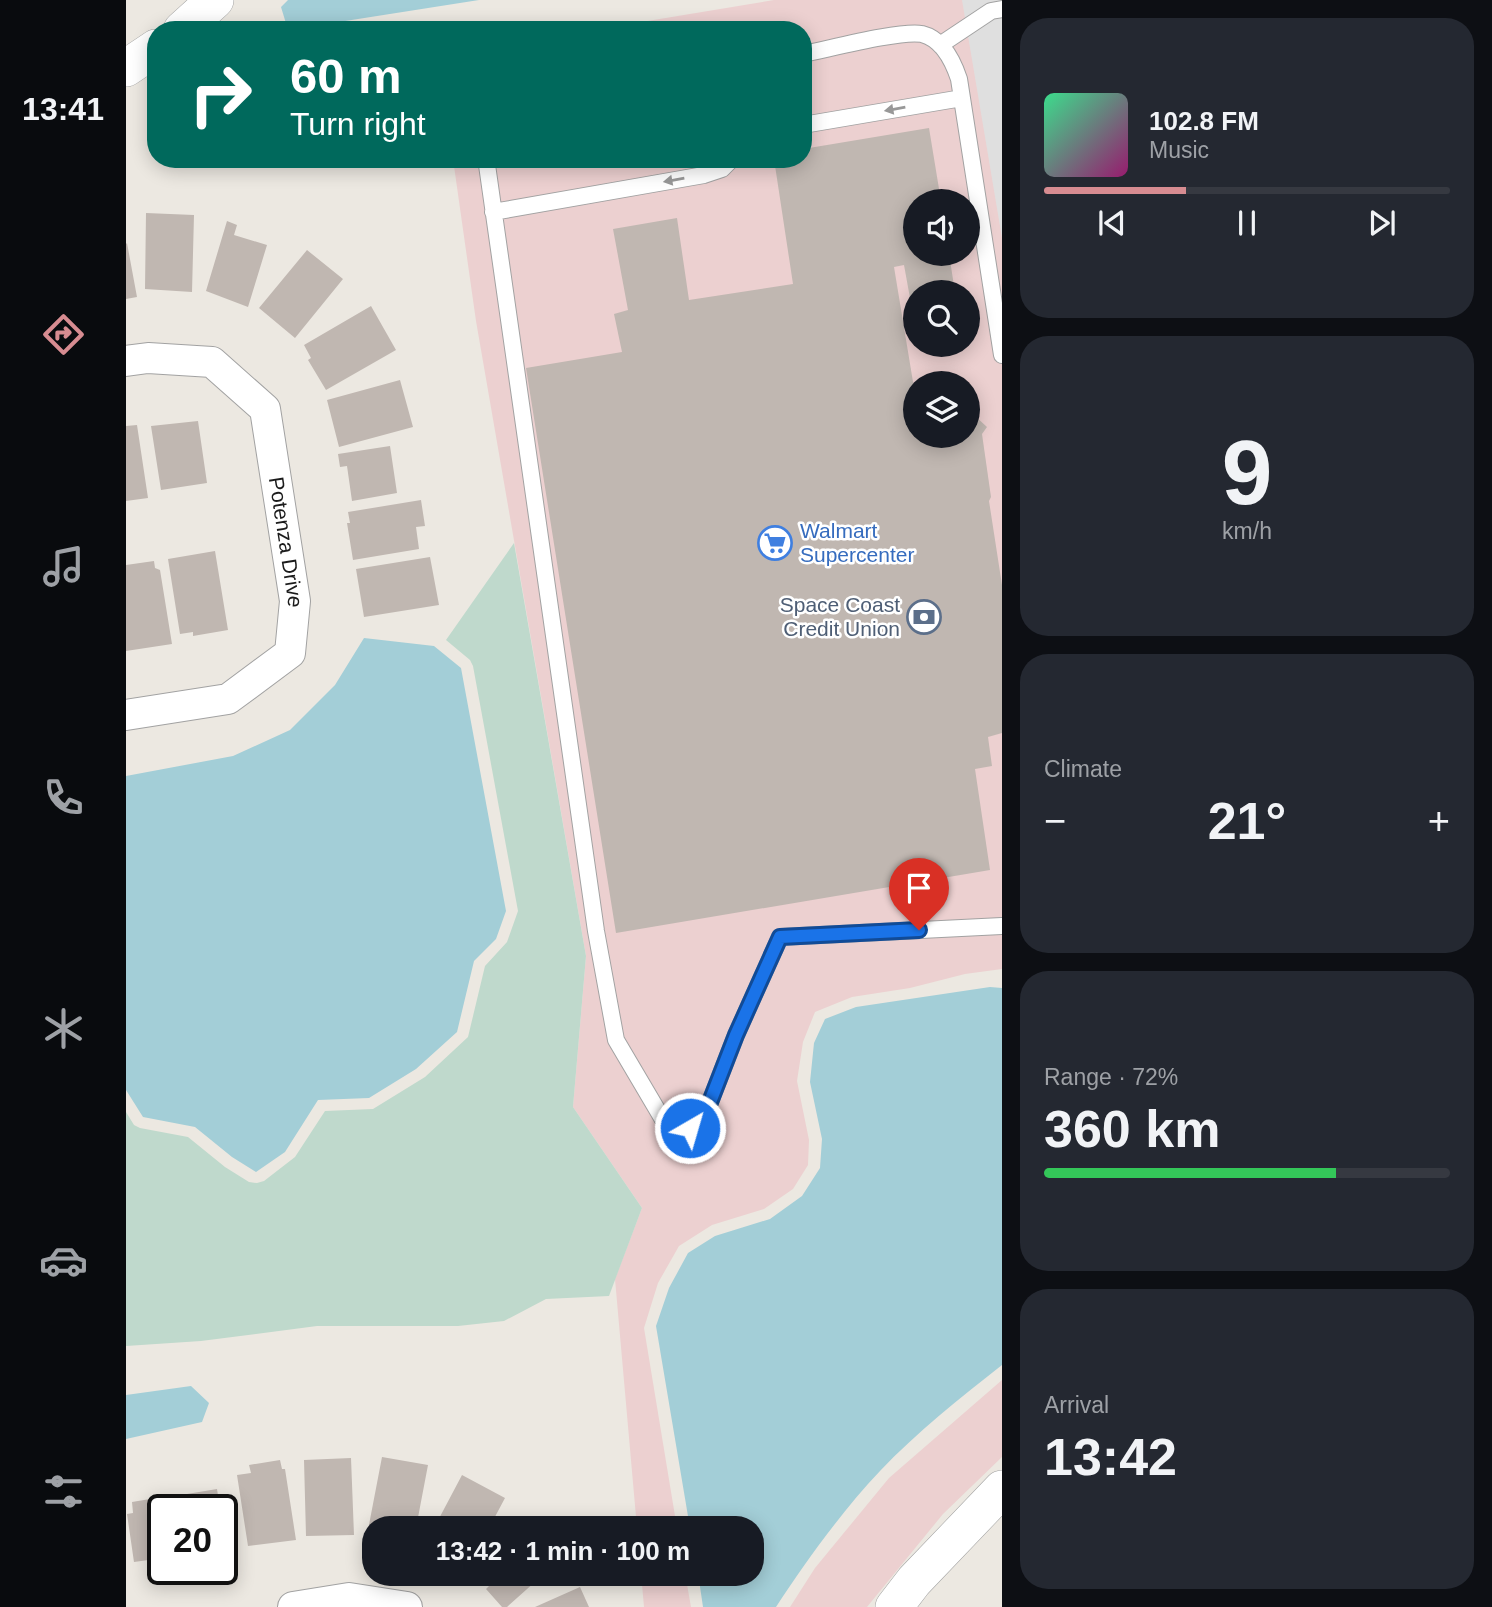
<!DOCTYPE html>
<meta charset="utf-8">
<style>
:root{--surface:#171b24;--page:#242831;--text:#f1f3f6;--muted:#9ea1a6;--line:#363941;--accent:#d78c91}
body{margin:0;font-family:Helvetica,sans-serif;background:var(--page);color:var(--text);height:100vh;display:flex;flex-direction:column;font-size:26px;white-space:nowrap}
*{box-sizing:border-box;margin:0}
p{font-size:23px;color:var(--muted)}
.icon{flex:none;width:38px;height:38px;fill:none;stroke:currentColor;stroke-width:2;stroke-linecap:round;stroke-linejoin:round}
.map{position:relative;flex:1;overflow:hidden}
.details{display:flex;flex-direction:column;gap:18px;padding:18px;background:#0d0f14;width:490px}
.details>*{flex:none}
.banner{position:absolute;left:21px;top:21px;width:665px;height:147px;border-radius:28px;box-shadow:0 4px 18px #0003;background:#00695c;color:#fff;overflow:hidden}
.controls{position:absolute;left:777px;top:189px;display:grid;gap:14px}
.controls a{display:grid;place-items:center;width:77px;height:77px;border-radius:50%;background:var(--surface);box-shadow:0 4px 18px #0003;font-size:35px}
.speed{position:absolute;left:21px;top:1494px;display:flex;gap:14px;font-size:35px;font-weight:700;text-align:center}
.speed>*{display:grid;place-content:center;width:91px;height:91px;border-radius:50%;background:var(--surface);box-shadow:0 4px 18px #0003;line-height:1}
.speed .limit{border:4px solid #111;border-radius:10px;background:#fff;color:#111}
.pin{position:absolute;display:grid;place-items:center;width:60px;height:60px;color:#fff;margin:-72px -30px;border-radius:50% 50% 50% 0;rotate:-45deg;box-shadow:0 0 7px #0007}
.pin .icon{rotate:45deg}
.me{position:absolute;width:77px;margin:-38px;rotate:38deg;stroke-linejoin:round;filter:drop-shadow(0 0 5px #0008)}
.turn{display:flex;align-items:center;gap:24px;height:147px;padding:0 28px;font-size:32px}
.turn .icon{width:91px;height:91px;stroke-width:2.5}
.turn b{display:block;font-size:49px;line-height:60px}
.big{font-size:52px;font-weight:600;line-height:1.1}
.details .card{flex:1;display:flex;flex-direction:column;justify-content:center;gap:10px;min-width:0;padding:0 24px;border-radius:28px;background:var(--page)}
.details .dial{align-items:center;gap:0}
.dial b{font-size:91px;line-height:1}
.song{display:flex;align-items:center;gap:21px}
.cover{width:84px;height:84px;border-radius:10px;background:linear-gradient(135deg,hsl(150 70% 55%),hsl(320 70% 35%))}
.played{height:7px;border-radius:4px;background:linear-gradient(90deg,var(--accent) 35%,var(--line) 35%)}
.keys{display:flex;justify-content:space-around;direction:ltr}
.heat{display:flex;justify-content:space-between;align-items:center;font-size:38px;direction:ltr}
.charge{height:10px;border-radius:5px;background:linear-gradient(90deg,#34c759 72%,var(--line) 0)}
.trip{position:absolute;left:236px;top:1516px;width:402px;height:70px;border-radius:28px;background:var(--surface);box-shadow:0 4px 18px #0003;font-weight:600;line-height:70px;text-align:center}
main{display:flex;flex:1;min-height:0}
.menu{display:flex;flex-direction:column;width:126px;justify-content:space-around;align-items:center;background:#090b0e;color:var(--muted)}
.menu .icon{width:49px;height:49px}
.menu .current{color:var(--accent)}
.menu b{font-size:32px;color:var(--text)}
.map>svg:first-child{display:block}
.commercial{fill:#ecd0d0;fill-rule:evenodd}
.wetland{fill:#bfd9cc}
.parking{fill:#dfdfdf}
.water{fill:#a3ced7}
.building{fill:#c0b7b1}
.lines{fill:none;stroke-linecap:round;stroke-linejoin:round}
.service-casing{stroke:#a2a2a2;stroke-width:18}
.minor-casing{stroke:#a2a2a2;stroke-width:32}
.tertiary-casing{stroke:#a2a2a2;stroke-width:38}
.service{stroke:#fff;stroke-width:16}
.minor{stroke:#fff;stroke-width:30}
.tertiary{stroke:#fff;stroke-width:37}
.oneway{fill:#989898}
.route-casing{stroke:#114b97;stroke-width:18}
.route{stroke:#1a73e8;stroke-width:12}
.labels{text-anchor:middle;stroke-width:5;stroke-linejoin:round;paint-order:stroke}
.shop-label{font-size:21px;fill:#366cbe;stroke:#fff;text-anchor:start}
.street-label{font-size:21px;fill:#1b1b1b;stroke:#fff}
.service-label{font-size:21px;fill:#4e5e75;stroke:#fff;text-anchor:end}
</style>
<main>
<nav class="menu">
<b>13:41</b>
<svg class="icon current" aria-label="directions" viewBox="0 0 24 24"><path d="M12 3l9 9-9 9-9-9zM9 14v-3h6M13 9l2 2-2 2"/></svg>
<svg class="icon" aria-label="music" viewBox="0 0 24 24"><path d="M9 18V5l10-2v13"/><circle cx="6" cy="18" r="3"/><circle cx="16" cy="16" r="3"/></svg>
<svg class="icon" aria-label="phone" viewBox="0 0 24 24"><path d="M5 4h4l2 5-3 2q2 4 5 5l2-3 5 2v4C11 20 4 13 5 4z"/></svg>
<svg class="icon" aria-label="climate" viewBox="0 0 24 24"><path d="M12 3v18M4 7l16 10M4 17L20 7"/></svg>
<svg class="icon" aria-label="car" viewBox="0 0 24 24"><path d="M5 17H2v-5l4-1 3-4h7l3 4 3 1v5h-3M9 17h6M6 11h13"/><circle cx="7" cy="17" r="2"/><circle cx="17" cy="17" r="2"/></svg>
<svg class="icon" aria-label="filters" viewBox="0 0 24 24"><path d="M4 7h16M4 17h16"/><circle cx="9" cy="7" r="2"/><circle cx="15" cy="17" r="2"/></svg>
</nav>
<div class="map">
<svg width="876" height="1607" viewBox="0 0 876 1607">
<rect width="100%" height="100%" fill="#ece8e1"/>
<path class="commercial" d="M648,0H876V969L839,974L784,988L726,997L689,1012L677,1042L671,1081L683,1140L682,1165L667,1189L638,1209L586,1225L553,1246L532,1283L518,1328L551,1528H511L489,1279L516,1208L447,1107L460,956L350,321L327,159H677V30H467ZM789,201H842V254H789ZM789,292H842V345H789ZM789,383H842V436H789Z
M876,1380V1457L817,1514L741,1607H664L689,1568L763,1478Z
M515,1573H559L565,1607H518Z"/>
<path class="wetland" d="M388,543L460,956L447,1107L516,1208L483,1296L420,1299L378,1321L332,1326H191L75,1341L0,1346V1112L8,1125L14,1128L62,1137L99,1167L123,1182L131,1183L138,1181L169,1157L199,1111L247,1109L299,1077L342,1037L359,966L381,942L392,911L347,666L344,660L320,640Z"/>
<path class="parking" d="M836,0H876V238Z"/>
<path class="water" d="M162,0H353L162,30L155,7Z
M238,638L308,646L335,668L380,911L370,939L348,961L331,1032L290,1069L243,1098L192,1100L159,1152L130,1172L106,1157L69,1127L17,1117L0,1090V776L107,756L164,730L209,685Z
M864,987L876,988V1365C834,1398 791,1432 754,1471C717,1510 680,1561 650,1607H577L572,1573H626V1528H564L530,1326L543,1288L562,1253L589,1236L644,1219L676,1196L694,1168L696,1139L684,1082L688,1043L699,1019L730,1007Z
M65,1386L83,1403L76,1422L0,1439V1395Z"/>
<path class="building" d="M803,128L815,201H789V254H823L829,292H789L788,320L778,265L768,267L789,394V436H842V419L849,416L861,427L856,434L865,497L863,501L876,585V733L862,737L866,766L849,769L864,870L490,933L400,368L496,352L488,314L502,310L487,229L551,218L563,300L667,284L648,159H677V149Z
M20,213L68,215L66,292L19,289Z
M101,221L111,225L108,235L141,245L122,307L80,291Z
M1,243L11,297L0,299V244Z
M181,250L217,279L169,338L133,308Z
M245,306L270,350L200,390L182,360L185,358L178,345Z
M274,380L287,427L213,447L201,400Z
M72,421L81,483L35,490L25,426Z
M11,425L22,498L0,501V426Z
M264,446L271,493L226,501L221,466L214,467L212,454Z
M295,500L299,526L290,527L293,549L227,560L221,523H224L222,512Z
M89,551L102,630L67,636V632L54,634L42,559Z
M304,557L313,605L238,617L230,569Z
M28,561L29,568L34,570L46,644L0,651V565Z
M256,1457L302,1465L290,1528H248V1531L242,1530Z
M225,1458L228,1535L180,1536L178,1460Z
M154,1460L156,1469H159L170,1540L122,1546L111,1475L125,1473L123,1465Z
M336,1475L379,1498L363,1528H308Z
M91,1489L93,1502L105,1500L112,1543L96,1546V1510H58V1505L63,1504L61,1494Z
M36,1497L38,1510L37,1558L8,1562L1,1514L7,1513L6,1502Z
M351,1573H419L381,1607H376L360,1589L363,1586Z
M454,1587L463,1607H409Z"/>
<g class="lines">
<g class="service-casing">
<path id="service" d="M814,45L865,11L876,9
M677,54C703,49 774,30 796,34C816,39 827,61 833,79L876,355
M677,125L836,98
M362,159L361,165L470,931L490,1040L549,1140L579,1115L610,1035L654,937L876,926
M367,212L578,175L596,169L606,159"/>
</g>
<g class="minor-casing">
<g id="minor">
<path id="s1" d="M0,361L22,358L86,362L139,409L169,601L164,653L102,699L0,715"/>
<path d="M167,1607L223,1598L281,1607"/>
</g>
</g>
<g class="tertiary-casing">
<path id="tertiary" d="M56,30L89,0
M0,68L30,48
M768,1607L788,1581L876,1489"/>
</g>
<use href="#service" class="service"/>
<use href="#minor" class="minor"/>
<use href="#tertiary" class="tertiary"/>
</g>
<defs><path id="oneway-solid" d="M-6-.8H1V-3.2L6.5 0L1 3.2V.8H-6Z" transform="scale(1.75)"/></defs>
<g class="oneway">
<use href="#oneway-solid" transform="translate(769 109) rotate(170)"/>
<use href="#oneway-solid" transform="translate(548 180) rotate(170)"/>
</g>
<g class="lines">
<g class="route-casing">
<path id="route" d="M564,1128L579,1115L610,1035L654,937L793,930"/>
</g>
<use href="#route" class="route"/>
</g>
<defs>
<g id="supermarket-ring" transform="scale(1.75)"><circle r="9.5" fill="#fff" stroke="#3f7fe0" stroke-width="1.5"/><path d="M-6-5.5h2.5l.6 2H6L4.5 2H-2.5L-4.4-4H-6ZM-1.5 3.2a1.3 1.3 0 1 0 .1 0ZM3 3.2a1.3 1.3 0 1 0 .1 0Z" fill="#3f7fe0"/></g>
<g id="bank-ring" transform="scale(1.75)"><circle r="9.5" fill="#fff" stroke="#5c6f8a" stroke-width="1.5"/><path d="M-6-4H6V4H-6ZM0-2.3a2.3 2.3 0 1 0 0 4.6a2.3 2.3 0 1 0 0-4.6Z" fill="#5c6f8a"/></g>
</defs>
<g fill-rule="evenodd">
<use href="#supermarket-ring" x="649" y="543"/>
<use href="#bank-ring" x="798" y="617"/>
</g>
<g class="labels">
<g class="shop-label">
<text x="674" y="538">Walmart<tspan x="674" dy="24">Supercenter</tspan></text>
</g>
<g class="street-label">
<text dy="7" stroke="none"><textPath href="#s1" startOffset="292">Potenza Drive</textPath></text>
</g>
<g class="service-label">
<text x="774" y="612">Space Coast<tspan x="774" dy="24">Credit Union</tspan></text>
</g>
</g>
</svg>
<div class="controls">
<a><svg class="icon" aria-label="sound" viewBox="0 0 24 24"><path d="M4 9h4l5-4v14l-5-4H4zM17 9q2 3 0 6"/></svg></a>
<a><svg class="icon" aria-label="search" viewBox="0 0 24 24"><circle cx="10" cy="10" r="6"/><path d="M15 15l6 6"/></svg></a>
<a><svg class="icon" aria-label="layers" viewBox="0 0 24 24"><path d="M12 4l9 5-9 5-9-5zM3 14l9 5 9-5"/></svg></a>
</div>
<div class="speed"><div class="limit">20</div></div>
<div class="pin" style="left:793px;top:930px;background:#d93025"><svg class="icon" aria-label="arrive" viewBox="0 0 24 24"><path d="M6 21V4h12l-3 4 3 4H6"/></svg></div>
<svg class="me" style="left:564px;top:1128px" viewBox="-20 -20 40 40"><circle r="17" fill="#1a73e8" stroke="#fff" stroke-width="3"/><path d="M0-11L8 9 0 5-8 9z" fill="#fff"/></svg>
<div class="trip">13:42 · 1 min · 100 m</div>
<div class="banner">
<div class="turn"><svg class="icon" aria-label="right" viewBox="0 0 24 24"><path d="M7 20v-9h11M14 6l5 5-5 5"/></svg><div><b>60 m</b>Turn right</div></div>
</div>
</div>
<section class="details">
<div class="card">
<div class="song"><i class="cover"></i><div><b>102.8 FM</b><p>Music</p></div></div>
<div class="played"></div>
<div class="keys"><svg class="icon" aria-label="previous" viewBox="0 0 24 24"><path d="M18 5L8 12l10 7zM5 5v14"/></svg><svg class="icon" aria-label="pause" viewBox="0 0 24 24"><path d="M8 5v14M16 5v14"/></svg><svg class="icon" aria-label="next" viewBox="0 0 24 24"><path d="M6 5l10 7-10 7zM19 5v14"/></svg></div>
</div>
<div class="card dial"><b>9</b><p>km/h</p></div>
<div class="card"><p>Climate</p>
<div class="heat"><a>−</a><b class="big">21°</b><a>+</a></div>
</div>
<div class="card"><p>Range · 72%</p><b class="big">360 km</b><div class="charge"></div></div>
<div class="card"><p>Arrival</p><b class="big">13:42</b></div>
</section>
</main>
